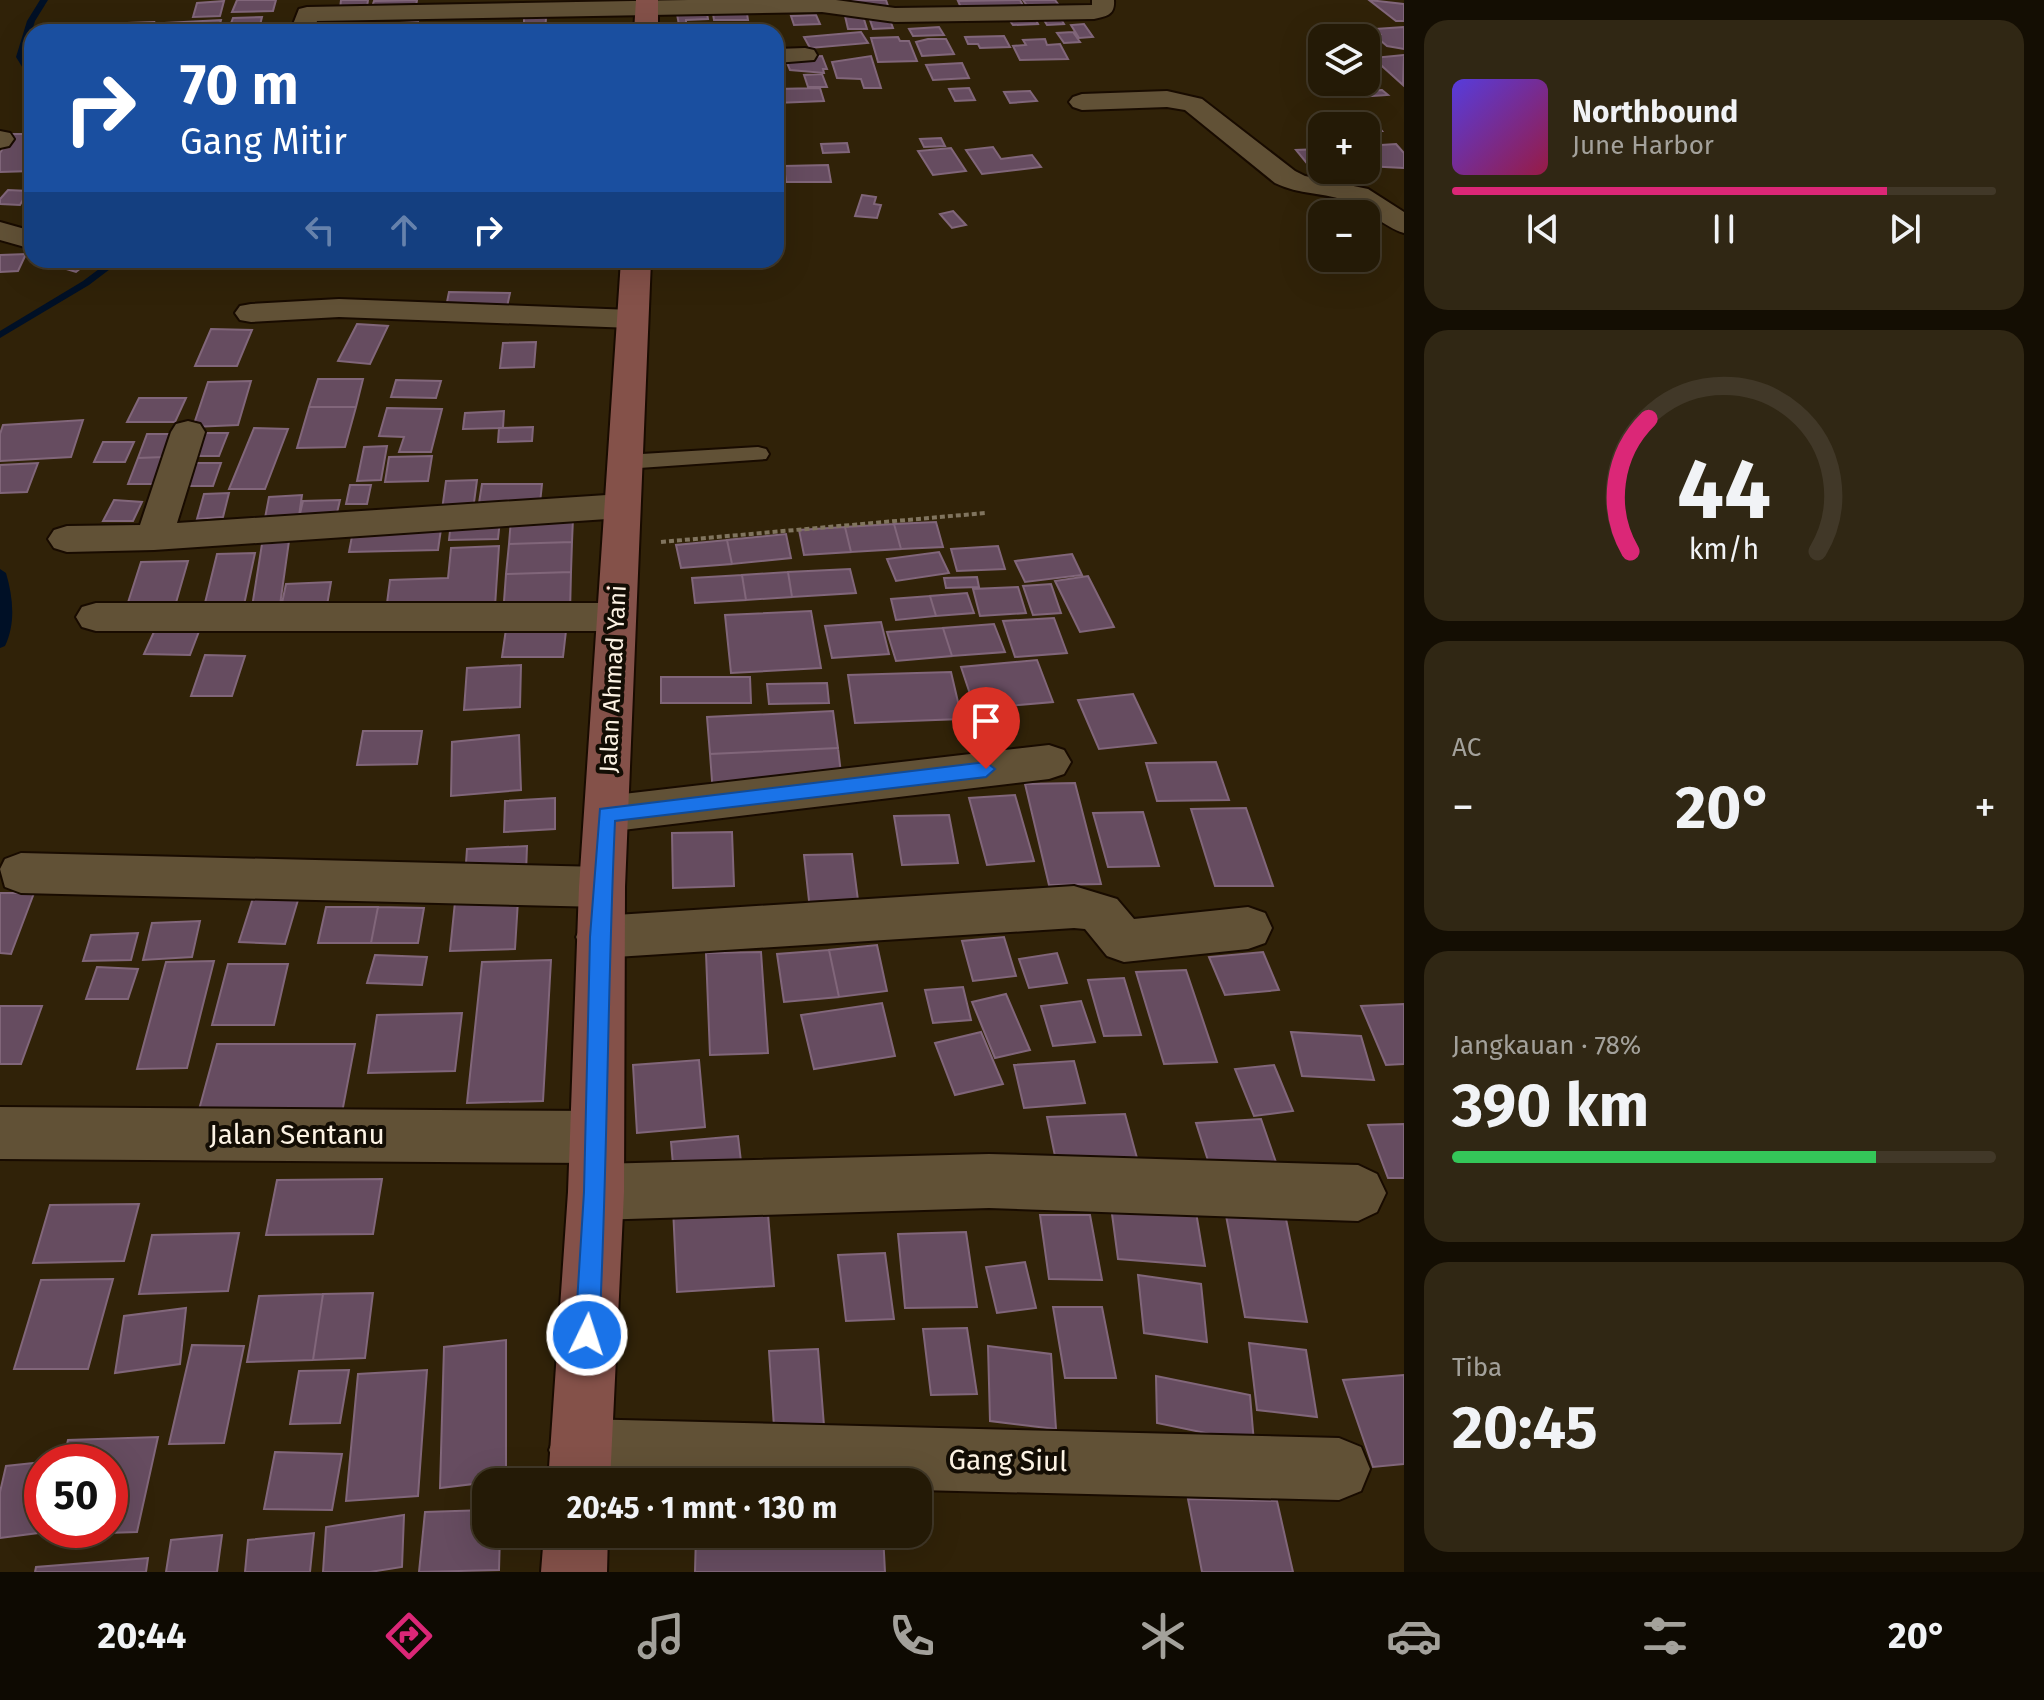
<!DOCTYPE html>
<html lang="id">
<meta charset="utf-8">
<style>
:root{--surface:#241a06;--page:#302714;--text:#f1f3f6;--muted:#a3a19b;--line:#413828;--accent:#db2777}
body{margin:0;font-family:"Fira Sans",sans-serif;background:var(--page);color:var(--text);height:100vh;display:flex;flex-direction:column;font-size:30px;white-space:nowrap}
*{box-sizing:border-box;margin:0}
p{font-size:26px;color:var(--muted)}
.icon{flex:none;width:44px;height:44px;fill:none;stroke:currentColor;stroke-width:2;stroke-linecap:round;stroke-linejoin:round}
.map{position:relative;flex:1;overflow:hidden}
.drawer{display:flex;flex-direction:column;gap:20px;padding:20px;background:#140e03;width:640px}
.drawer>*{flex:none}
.guide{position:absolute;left:24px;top:24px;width:760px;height:244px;border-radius:24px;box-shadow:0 8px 32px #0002,0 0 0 2px var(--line);background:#1a4fa0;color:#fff;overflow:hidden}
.buttons{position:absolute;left:1308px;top:24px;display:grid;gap:16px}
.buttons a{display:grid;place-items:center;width:72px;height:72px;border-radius:16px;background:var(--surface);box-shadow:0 8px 32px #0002,0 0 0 2px var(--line);font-size:40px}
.speed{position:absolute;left:24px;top:1444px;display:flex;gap:16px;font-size:40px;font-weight:700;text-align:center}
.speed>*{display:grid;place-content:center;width:104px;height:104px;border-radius:50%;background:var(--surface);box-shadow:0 8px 32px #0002,0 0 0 2px var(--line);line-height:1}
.speed .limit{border:12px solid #d22;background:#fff;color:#111}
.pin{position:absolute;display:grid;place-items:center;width:68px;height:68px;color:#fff;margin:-82px -34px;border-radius:50% 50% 50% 0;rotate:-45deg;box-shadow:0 0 8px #0007}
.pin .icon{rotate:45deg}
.me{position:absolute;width:88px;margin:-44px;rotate:4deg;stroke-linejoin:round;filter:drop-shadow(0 0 6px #0008)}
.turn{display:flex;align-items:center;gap:28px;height:168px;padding:0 24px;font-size:36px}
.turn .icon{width:104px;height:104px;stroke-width:2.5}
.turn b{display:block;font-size:56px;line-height:68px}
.lanes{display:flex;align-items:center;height:76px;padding:0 24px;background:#0003;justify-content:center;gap:40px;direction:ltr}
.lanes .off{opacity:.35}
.big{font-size:60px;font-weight:700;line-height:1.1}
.drawer .widget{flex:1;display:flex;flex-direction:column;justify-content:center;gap:12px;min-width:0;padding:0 28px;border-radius:24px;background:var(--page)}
.drawer .dial{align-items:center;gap:0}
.dial svg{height:208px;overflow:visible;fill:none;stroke:var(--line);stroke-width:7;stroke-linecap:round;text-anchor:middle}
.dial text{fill:var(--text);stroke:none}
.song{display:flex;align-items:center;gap:24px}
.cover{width:96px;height:96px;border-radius:12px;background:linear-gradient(135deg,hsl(250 70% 55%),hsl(340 70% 35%))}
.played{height:8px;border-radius:4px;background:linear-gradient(90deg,var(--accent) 80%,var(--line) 80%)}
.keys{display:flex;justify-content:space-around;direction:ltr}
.heat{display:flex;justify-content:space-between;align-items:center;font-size:44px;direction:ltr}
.charge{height:12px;border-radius:6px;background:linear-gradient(90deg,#34c759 78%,var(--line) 0)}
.trip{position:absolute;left:472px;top:1468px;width:460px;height:80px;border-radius:24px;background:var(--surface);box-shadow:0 8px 32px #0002,0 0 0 2px var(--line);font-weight:700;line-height:80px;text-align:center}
.tabs{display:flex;height:128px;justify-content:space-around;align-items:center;background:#0e0a02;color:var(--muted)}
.tabs .icon{width:56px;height:56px}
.tabs .current{color:var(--accent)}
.tabs b{font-size:36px;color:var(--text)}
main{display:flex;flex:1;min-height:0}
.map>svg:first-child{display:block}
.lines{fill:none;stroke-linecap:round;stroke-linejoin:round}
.stream{fill:#001026;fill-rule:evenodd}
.building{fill:#664c60;stroke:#81667a;stroke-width:2}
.service-casing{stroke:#180b00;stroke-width:4}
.minor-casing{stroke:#180b00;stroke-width:4}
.tertiary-casing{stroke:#180b00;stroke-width:4}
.secondary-casing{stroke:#180b00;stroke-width:4}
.path{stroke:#80745e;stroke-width:4;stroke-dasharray:5 3;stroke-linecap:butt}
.service{fill:#615136;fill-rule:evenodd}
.minor{fill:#615136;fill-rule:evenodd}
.tertiary{fill:#615136;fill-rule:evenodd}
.secondary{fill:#845149;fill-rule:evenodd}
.route{fill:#1a73e8;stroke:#114b97;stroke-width:2}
.labels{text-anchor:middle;stroke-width:8;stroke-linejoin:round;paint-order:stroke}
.street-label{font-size:24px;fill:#fcf2e3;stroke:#130d04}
.near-street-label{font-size:28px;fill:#fcf2e3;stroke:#130d04}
</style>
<main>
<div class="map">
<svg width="1404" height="1572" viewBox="0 0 1404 1572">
<rect width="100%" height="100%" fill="#302208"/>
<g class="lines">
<path class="stream" d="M40,0H48L35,21L24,57L32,70V78H29L16,57L27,21Z
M111,260H122L89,285L0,338V331L83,281Z
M0,569L6,573C13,597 16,623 5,646L0,648Z"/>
</g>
<path class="building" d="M237,0H276L273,11L232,12Z
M341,0H368L367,7L340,9Z
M417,0L416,6L372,7L374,1Z
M848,0H886L888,6H850Z
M1020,0L1025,9L962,10L958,1Z
M1023,0H1055L1061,8L1030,10Z
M1369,0L1404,4V21H1396Z
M224,1L220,16L193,17L197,3Z
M746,7L748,20H714L712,8Z
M706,8L708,19L686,20V25H679L676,9Z
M1057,12L1064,24L1047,25L1044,20H1036L1038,24L1013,25L1005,14Z
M816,15L820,24L794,25L791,16Z
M845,16H863L867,29H848Z
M262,17L260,25L230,26L233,18Z
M524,18H546L545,32H470L471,28L524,27Z
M221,20L218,32H162L165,23Z
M870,20H890L893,28L873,29Z
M154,22L150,32H96L99,24Z
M418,22L417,32H381L398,31L400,23Z
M1084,24L1093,37L1079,38L1071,25Z
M265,26L263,32H223L225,28Z
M939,27L944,35L913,36L909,29Z
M1404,27V49L1387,46L1374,35L1380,34L1374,29Z
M861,32L868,43L810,48L804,37Z
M1073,32L1080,42L1064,43L1057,33Z
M1004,36L1010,47L980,48L978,44H968L965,37Z
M898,37L900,41H909L917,61L878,62L871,38Z
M928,39H946L954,54L922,56L916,42Z
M1045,39L1047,45L1060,44L1068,59L1020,60L1013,46L1026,45L1023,40Z
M1404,55L1403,85L1373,58Z
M822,56L827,69H823L824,73L790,70L785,58Z
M871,56L881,88H864L861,79L837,78L832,62Z
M962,63L969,78L933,80L926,65Z
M822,74L827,87H808L804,75Z
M820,88L824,101L776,103V89Z
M969,88L975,100L955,101L949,89Z
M1382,90L1388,95L1358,97L1353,91Z
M1030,91L1037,101L1010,103L1004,92Z
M1354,121H1374L1382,131H1366V126H1358Z
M12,134H32V171L0,172V153Z
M941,138L945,146L924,147L920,139Z
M847,143L849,152L823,153L821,144Z
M1396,144L1404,153V168L1366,166V146Z
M993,147L1001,159L1032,155L1041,167L982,174L966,150Z
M951,148L966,171L933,175L918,151Z
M1322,149V170H1337L1314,172L1296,150Z
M828,165L831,182H786L784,166Z
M8,190L28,191L20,205L0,204V199Z
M862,195L876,197L874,204L881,205L877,218L855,216Z
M953,211L966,225L952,228L940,214Z
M26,254L18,271L0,272V255Z
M36,260H91L76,272Z
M449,292L510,293L507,307H446Z
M357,324L388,326L370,364L338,361Z
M211,329L252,330L237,366H195Z
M536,342L534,367L500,368L503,343Z
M318,379H363L356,407H309Z
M396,380L441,381L436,398L391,397Z
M251,381L238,425L193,427L208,382Z
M139,398H186L175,422H127Z
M309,407H356L345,447L297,448Z
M387,408L442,409L431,452H399L404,437L379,436Z
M504,411L503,428L463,429L465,413Z
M83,420L71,457L0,461V434L3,425Z
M533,427L532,441L498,442L499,428Z
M254,428L288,429L265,489H229Z
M195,433H228L219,456H186Z
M147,434H173L164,457L138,458Z
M103,442H134L125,462H94Z
M387,446L381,480L357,481L364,447Z
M432,456L428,481L385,482L389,457Z
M164,457L155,484H128L138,458Z
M38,463L27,492L0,493V465Z
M183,463H221L213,486H174Z
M477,480L473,510H442L446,481Z
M482,484H542L540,503H479Z
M350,485H371L367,504H346Z
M229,493L223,517L197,519L204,494Z
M302,495L299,516L265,518L269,497Z
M114,500L142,502L133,521H103Z
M340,500L336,517L299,518L303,501Z
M573,518L572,542L509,544L511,519Z
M500,520L498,539L449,540L451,522Z
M936,522L943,547L901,549L894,524Z
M894,524L901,549L851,552L845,527Z
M845,527L851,552L804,555L799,530Z
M441,529L438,550L349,552L353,531Z
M786,534L791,558L732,564L727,540Z
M727,540L732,564L681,568L676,545Z
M289,541L280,605L252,607L262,544Z
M572,542L571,572L506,574L509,544Z
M499,546L495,606L386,611L390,580L448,578L451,548Z
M998,546L1005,569L957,571L951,549Z
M939,552L949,573L896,581L887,559Z
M255,553L244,605L204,607L217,554Z
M1072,554L1082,575L1025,582L1015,561Z
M188,561L173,613L124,615L141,562Z
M850,569L856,593L792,597L788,572Z
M571,572L570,613L503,615L506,574Z
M788,572L792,597L746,600L742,575Z
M742,575L746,600L695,603L692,578Z
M1088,576L1114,627L1080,632L1055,581Z
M977,577L979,587L946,588L944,578Z
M331,582L326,611L280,613L286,584Z
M1051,584L1061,613L1033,615L1023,586Z
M1018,587L1026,613L980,616L973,589Z
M967,593L974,613L936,616L930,596Z
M930,596L936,616L896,620L891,599Z
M811,611L821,668L731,673L725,615Z
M1054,618L1067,653L1015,657L1003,621Z
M507,622H567L563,657H502Z
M881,622L889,654L832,658L825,626Z
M994,624L1005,652L952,656L943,628Z
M157,625L201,626L190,655L144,654Z
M943,628L952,656L896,661L887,632Z
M205,655L245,656L232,696H191Z
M1037,660L1053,702L975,709L961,667Z
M521,665L520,707L464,710L467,668Z
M951,672L962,719L855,723L848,675Z
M661,677H750L751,703H661Z
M827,683L829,703L769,704L767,684Z
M1133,694L1156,743L1099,749L1078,700Z
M833,711L838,748L710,754L707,717Z
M363,731H422L417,764L357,765Z
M519,735L521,790L451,796L452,742Z
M838,748L842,782L713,794L710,754Z
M1216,762L1229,800L1157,801L1146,763Z
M1075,783L1101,884L1049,885L1025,784Z
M1015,795L1034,861L987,865L969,798Z
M555,798V829L504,832L505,801Z
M1246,808L1273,886H1215L1191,809Z
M1143,812L1159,866L1108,867L1093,813Z
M949,815L958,863L902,865L894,816Z
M732,832L734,886L673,888L672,833Z
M527,846L526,874L465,877L467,849Z
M852,854L859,908L810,910L804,855Z
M0,893H34L11,954L0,953Z
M253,898L298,900L285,944L239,942Z
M518,900L515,949L450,951L455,902Z
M326,907H378L371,943H318Z
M378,907L424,908L418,943H371Z
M200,921L192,957L143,960L152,923Z
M138,933L131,960L83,961L91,935Z
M1004,937L1016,976L973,981L962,941Z
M877,945L887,991L839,997L829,950Z
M829,950L839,997L784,1002L777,954Z
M761,952L768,1053L710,1055L706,953Z
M1263,952L1279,990L1225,995L1209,957Z
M1057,953L1067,983L1029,988L1019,959Z
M375,955L427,957L422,985L367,983Z
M551,960L543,1101L467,1103L482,962Z
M214,961L187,1068L137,1069L166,962Z
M228,964H288L274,1025H212Z
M97,967L138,969L128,999H86Z
M1186,970L1217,1062L1164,1064L1136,972Z
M1124,978L1141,1035L1104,1036L1088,980Z
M963,987L971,1020L933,1023L925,990Z
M1006,994L1030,1050L995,1058L972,1002Z
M1081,1001L1095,1042L1053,1046L1041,1006Z
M882,1003L895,1056L814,1069L801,1015Z
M1404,1004V1064L1386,1065L1361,1006Z
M0,1006H42L21,1064H0Z
M462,1013L455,1071L368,1073L377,1015Z
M981,1032L1003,1084L955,1095L935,1043Z
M1291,1032L1361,1036L1374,1080L1302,1076Z
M217,1044H355L341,1118L197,1117Z
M699,1060L705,1127L637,1133L633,1065Z
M1074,1061L1085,1103L1024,1108L1014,1065Z
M1274,1065L1293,1111L1254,1116L1235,1069Z
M1125,1114L1137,1158L1056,1161L1047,1117Z
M1261,1119L1278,1168L1212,1173L1196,1123Z
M1404,1124V1178H1388L1368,1125Z
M738,1136L742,1170L674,1176L671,1142Z
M382,1179L373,1234L266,1235L277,1180Z
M1110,1199L1195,1206L1205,1266L1118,1259Z
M767,1202L774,1286L677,1292L673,1208Z
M139,1204L124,1261L33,1263L50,1205Z
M1225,1210L1285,1214L1307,1322L1245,1317Z
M1040,1215H1090L1102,1280L1049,1279Z
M966,1232L977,1307L905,1308L898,1234Z
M239,1233L228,1291L139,1294L152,1235Z
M885,1253L894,1319L846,1321L838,1255Z
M1025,1262L1036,1308L997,1313L986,1267Z
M1138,1275L1201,1284L1207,1342L1144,1333Z
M113,1279L88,1369H14L41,1280Z
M373,1293L365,1358L313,1360L323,1294Z
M323,1294L313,1360L247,1362L259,1296Z
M1053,1307H1102L1116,1378H1065Z
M186,1308L180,1364L115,1373L124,1316Z
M967,1328L977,1394L931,1395L923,1329Z
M506,1340V1480L440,1488L444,1347Z
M1249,1343L1306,1350L1317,1417L1257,1410Z
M192,1345L244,1346L224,1443L169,1444Z
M988,1346L1051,1354L1056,1429L990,1421Z
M818,1349L824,1426L774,1427L769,1351Z
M349,1370L340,1423L290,1424L299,1371Z
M427,1370L418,1496L346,1501L358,1374Z
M1404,1375V1464L1373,1467L1343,1380Z
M1156,1376L1250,1395L1254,1443L1157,1423Z
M158,1437L137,1532L44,1535L46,1530H110V1462H63L68,1440Z
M275,1452L342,1454L332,1510L264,1509Z
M42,1462V1514L38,1533L0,1538V1492L6,1466Z
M1188,1499L1277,1501L1293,1572H1202Z
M486,1510V1534H500L499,1570L419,1572L425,1512Z
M404,1515L402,1567L370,1572H323L326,1527Z
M314,1533L310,1572H245L248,1540Z
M696,1534H883L885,1572H695Z
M222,1535L217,1572H166L171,1540Z
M148,1558L146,1572H35L36,1567Z"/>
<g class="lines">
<g class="service-casing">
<path id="service" d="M758,447L766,449L769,454L766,459L625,469L617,467L614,462L617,457L625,455Z"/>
</g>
<g class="minor-casing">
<path id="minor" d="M688,0H836L895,8L1092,5V0H1114C1115,15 1107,16 1094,19L895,22L822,12L317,21L314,32H290L299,9L307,7Z
M805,48L814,50L817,55L814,60L776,63V49Z
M1167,91L1202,99L1295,171L1305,176L1368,189L1404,212V233C1383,227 1369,209 1349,202C1325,192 1299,195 1275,183L1185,110L1167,107L1082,110L1073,107L1069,102L1073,97L1082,94Z
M0,131L10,133L14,139L9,146L0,148Z
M0,222L32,231V249L0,240Z
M339,299L632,310L643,312L648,319L643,326L632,328L339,317L251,322L240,320L235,313L240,306L251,304Z
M188,421L200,424L205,432L177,523L622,494L635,497L640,506L635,515L622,518L154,550L67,552L54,548L48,539L54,530L67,526L140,525L171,432L176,424Z
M96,603H616L630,607L636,617L630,627L616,631H96L82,627L76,617L82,607Z
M1049,745L1064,750L1071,762L1064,774L1049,779L606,832L590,827L584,814L590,801L606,796Z
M21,853L602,867L619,873L625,887L619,901L602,907L21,893L5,887L0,869L5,859Z
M1074,886L1117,899L1134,919L1248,907L1265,913L1272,928L1265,943L1248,949L1124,962L1107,956L1085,929L1074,928L600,958L583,952L576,937L583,922L600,916Z
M989,1154L1358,1165L1377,1174L1386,1193L1377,1212L1358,1221L989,1208L596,1220L577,1211L568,1192L577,1173L596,1164Z
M580,1419L1339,1438L1361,1447L1370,1469L1361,1491L1339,1500L918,1490V1482L580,1481L558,1472L549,1450L558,1428Z"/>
</g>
<g class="tertiary-casing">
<path id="tertiary" d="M0,1107L595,1111L614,1118L622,1137L614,1156L595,1163L0,1159Z"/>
</g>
<g class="secondary-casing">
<path id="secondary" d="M636,0H658V32H634Z
M621,260H651L625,887L624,1192L610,1482H548L568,1192L579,887Z
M544,1534H608L607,1572H541Z"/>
</g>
<path class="path" d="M661,542L985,513"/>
<use href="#service" class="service"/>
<use href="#minor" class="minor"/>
<use href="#tertiary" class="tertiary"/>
<use href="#secondary" class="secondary"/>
</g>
<path class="route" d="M986,762L995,769L986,777L615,821C607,992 608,1164 599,1335L596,1344L587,1347L578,1344L575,1335L584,1192L590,937L600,809Z"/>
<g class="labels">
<g class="street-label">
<text transform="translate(613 679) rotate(-87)" y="8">Jalan Ahmad Yani</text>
</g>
<g class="near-street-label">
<text x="297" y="1144">Jalan Sentanu</text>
<text transform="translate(1008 1460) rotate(1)" y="10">Gang Siul</text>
</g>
</g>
</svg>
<div class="buttons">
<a><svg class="icon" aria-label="layers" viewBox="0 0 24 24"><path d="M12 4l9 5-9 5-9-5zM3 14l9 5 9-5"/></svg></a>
<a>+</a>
<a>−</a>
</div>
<div class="speed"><div class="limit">50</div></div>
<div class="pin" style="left:986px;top:769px;background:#d93025"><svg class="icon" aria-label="arrive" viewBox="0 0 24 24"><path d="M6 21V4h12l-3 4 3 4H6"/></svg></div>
<svg class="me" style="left:587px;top:1335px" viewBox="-20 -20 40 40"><circle r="17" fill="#1a73e8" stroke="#fff" stroke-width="3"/><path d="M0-11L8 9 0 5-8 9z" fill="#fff"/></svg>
<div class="trip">20:45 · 1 mnt · 130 m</div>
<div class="guide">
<div class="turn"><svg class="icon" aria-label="right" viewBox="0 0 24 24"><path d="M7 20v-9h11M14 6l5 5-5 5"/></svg><div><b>70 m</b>Gang Mitir</div></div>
<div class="lanes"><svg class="icon off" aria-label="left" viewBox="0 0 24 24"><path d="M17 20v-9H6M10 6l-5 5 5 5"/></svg><svg class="icon off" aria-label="ahead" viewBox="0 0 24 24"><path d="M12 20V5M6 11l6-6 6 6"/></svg><svg class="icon" aria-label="right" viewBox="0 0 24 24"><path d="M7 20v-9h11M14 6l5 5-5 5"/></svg></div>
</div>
</div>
<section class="drawer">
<div class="widget">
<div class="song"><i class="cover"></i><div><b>Northbound</b><p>June Harbor</p></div></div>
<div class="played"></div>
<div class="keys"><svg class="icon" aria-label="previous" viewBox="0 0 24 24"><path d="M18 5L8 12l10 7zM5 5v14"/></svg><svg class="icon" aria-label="pause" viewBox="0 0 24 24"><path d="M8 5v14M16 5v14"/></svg><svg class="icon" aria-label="next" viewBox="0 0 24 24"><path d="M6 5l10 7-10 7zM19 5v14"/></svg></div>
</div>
<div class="widget dial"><svg viewBox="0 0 100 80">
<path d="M14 69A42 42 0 1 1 86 69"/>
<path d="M14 69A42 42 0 0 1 21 18" stroke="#db2777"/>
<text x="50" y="56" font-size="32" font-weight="700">44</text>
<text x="50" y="72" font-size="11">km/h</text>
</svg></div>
<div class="widget"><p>AC</p>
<div class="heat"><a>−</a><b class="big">20°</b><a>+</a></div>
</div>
<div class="widget"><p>Jangkauan · 78%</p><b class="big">390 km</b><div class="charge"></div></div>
<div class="widget"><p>Tiba</p><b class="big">20:45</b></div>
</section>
</main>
<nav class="tabs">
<b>20:44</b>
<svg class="icon current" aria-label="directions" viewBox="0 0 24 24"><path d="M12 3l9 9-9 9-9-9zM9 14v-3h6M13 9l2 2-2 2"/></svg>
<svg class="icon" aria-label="music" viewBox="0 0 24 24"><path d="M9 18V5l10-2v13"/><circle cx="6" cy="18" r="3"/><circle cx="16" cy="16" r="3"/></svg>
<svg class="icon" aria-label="phone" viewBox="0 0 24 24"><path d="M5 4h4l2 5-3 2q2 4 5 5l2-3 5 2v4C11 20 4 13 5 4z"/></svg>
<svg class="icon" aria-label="climate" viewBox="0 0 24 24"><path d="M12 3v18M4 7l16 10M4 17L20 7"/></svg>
<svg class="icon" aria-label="car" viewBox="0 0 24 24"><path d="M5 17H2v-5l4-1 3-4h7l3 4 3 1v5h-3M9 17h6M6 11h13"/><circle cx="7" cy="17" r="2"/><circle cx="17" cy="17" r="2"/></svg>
<svg class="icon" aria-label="filters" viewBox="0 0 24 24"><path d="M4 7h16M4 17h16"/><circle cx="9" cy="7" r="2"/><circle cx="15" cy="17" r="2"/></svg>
<b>20°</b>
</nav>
